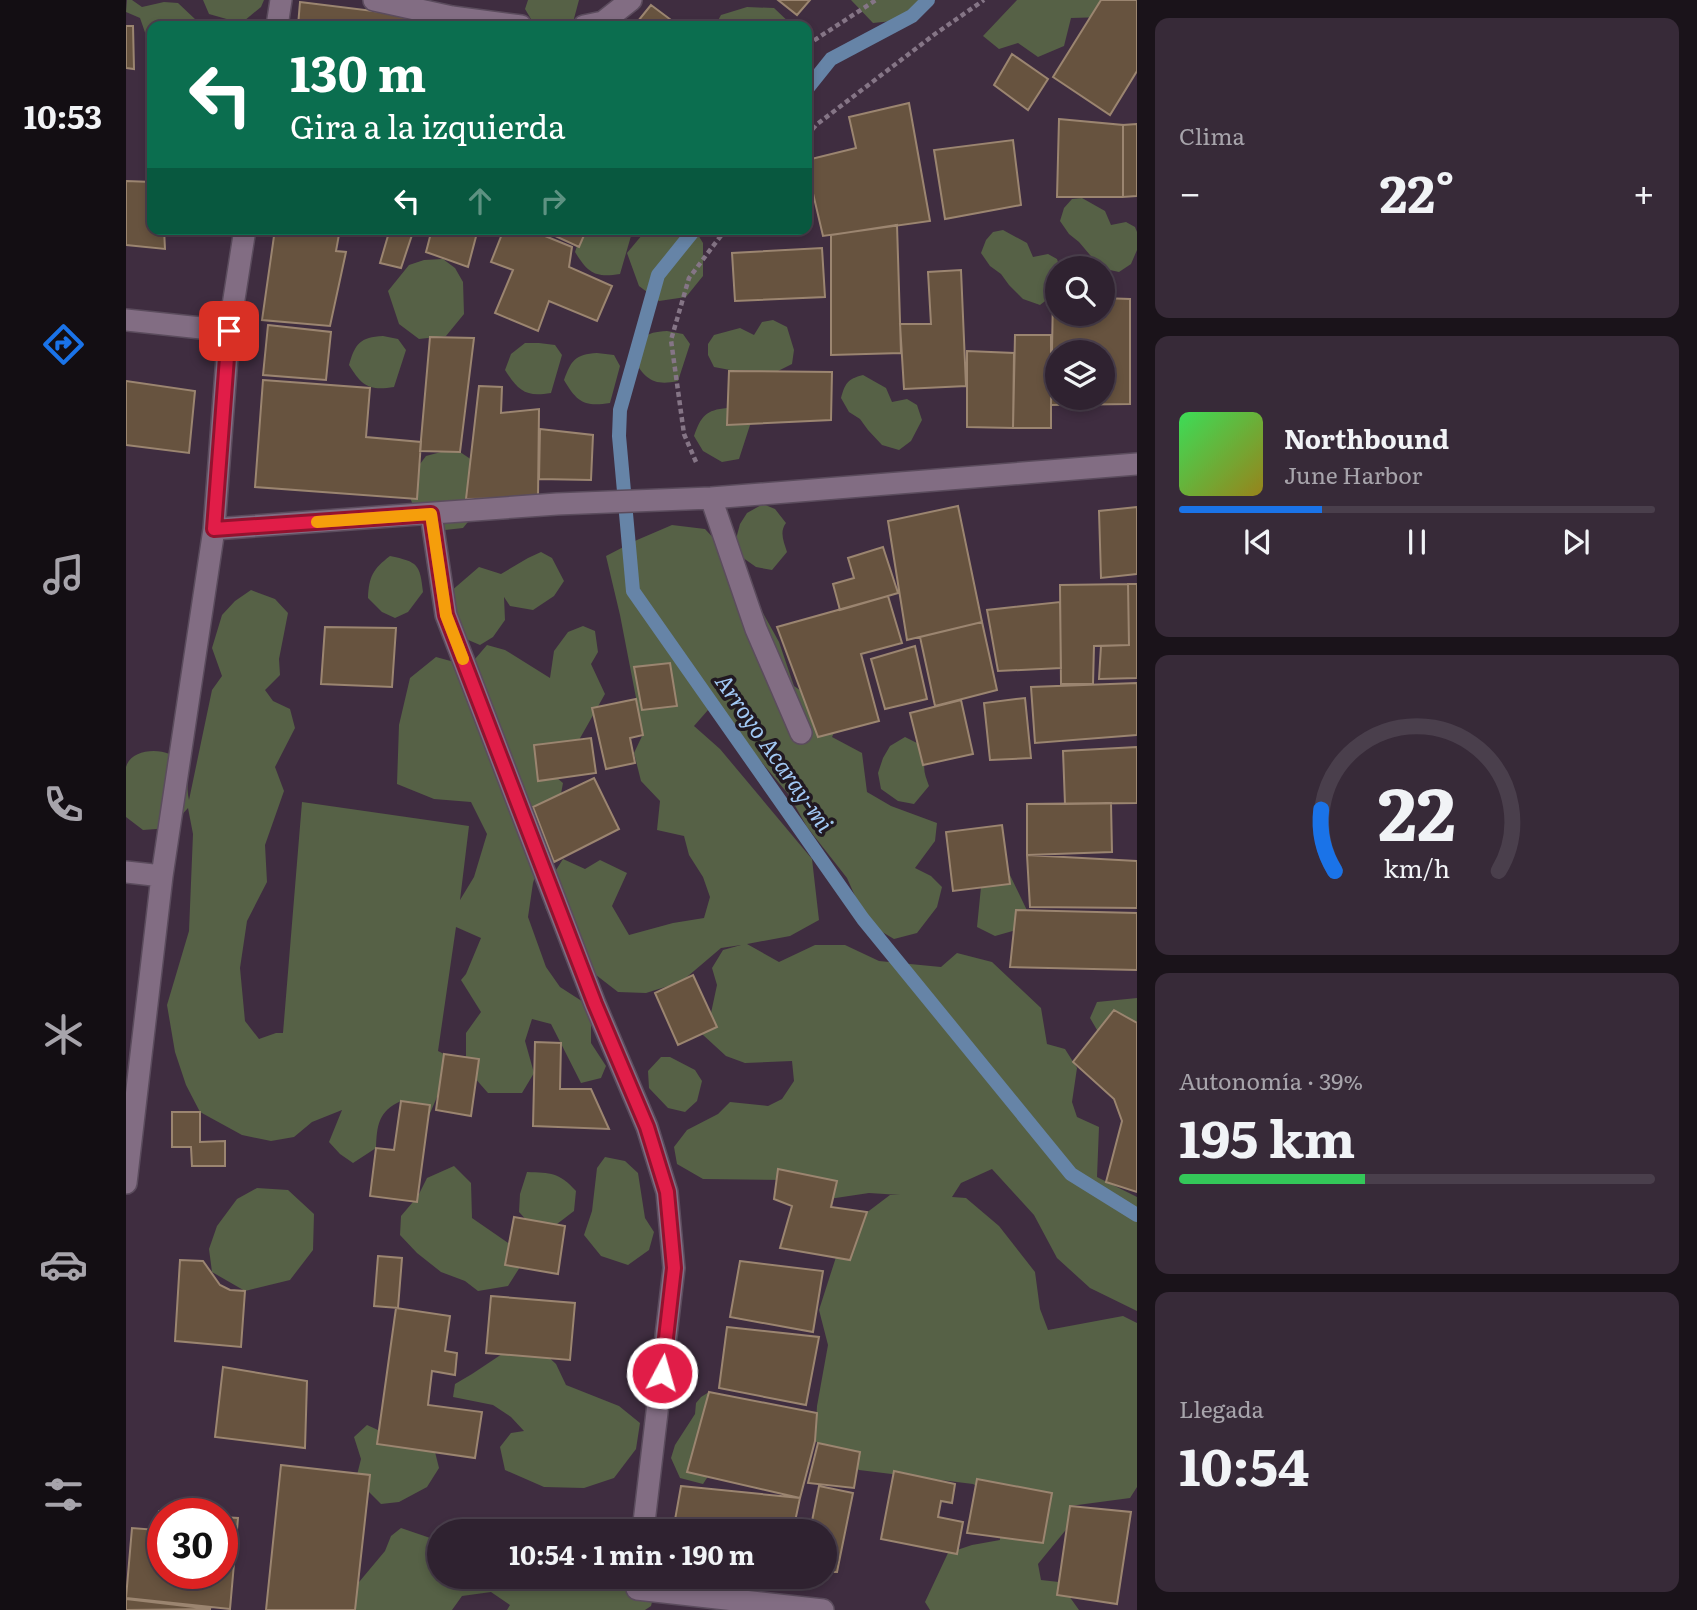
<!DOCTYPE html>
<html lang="es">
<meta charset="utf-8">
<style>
:root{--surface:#2f2230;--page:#372a38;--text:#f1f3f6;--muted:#a7a4ab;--line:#4a3f4c;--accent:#1a73e8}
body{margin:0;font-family:Literata,serif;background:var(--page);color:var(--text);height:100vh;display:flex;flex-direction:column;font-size:26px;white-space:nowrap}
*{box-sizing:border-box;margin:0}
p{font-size:23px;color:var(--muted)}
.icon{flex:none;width:38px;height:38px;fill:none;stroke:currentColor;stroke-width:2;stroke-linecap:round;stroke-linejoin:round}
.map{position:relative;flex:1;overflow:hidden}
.side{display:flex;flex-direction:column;gap:18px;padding:18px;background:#1a131a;width:560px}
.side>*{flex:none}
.top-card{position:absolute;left:21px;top:21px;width:665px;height:214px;border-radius:14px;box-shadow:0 4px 10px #0003,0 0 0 2px var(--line);background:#0b6e4f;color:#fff;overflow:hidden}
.tools{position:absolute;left:919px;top:256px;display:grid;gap:14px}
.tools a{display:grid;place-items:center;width:70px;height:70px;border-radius:50%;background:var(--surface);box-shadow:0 4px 10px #0003,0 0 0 2px var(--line);font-size:35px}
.speed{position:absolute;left:21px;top:1498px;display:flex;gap:14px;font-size:35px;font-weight:700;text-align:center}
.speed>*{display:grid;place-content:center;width:91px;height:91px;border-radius:50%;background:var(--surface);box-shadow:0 4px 10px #0003,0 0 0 2px var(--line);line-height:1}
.speed .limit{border:10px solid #d22;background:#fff;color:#111}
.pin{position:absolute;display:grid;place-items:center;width:60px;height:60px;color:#fff;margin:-30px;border-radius:14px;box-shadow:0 4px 10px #0006}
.me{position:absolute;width:77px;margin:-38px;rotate:6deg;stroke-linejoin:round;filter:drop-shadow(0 0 5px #0008)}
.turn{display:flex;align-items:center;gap:24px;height:147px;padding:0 28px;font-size:32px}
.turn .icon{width:91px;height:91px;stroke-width:2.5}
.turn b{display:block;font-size:49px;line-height:60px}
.lanes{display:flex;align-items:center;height:66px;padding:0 28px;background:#0003;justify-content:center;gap:35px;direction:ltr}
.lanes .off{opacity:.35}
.big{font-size:52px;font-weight:700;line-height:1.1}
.side .widget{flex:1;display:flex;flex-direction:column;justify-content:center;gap:10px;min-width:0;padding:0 24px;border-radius:14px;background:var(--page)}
.side .dial{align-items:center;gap:0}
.dial svg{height:182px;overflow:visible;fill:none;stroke:var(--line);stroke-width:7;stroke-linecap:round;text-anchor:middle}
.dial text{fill:var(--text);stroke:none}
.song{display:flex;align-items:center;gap:21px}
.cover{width:84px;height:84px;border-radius:10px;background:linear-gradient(135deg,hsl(130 70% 55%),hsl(50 70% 35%))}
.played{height:7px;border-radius:4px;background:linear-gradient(90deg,var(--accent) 30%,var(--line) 30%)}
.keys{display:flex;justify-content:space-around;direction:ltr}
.heat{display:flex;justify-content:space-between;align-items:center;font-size:38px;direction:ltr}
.charge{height:10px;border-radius:5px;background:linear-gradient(90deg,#34c759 39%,var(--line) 0)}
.trip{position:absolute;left:301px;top:1519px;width:410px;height:70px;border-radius:35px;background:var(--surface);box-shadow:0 4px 10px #0003,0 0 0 2px var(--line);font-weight:700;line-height:70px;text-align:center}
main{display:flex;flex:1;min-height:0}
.dock{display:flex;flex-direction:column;width:126px;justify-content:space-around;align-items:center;background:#130e13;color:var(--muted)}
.dock .icon{width:49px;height:49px}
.dock .current{color:var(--accent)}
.dock b{font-size:32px;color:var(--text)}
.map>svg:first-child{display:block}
.green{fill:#566146}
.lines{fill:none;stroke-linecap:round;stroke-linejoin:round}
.stream{stroke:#6684a7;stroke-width:14}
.building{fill:#67533f;stroke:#9b8570;stroke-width:2;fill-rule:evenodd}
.street-casing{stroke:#5b4c5d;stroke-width:24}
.path{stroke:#857586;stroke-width:4.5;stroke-dasharray:5 3.5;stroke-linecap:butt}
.street{stroke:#826d83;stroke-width:21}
.route-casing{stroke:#92132f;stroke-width:18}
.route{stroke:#e11d48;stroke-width:12}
.slow{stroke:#f59e0b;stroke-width:12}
.labels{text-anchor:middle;stroke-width:7;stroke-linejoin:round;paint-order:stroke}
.water-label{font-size:23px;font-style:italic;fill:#a2c9f5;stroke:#211921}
</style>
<main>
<nav class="dock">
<b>10:53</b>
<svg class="icon current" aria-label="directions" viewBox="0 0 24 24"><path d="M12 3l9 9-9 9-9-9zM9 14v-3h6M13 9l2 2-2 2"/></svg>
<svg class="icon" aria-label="music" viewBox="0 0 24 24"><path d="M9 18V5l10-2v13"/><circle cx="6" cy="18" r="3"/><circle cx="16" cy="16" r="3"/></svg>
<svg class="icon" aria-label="phone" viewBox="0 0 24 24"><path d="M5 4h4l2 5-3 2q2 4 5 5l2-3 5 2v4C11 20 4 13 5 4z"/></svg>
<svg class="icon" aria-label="climate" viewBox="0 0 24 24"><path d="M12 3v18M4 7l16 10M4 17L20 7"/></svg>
<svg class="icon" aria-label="car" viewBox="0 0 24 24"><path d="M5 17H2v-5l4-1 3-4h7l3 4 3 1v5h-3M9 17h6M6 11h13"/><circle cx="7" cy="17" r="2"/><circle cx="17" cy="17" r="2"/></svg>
<svg class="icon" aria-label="filters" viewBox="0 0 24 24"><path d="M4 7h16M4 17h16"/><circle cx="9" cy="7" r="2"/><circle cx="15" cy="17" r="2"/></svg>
</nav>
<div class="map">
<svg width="1011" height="1610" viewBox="0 0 1011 1610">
<rect width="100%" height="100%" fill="#3f2d40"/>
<path class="green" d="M1,0H6L16,7L38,2L52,3L70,20L71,26H26V82L21,72C28,55 20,35 14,18L0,12Z
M77,0H138L135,7L118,21L104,20L83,14Z
M402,0H453L446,26H412L408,24L399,9Z
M725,0H801L786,19L747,23Z
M891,0H989L979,17L945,18L938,46L912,57L892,43L873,49L857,36Z
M621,7L648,8L667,26H589L595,15Z
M956,198L979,211L985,225L1000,222L1009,227L1011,232V250L1005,264L993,272L975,268L953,242L943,234L934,221L938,208L946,199Z
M461,229H500L505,236L494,274C469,278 462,273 449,252L455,234Z
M521,229L569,230L577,243V276L560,297L533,301L513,286L501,253Z
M877,230L901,243L907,257L922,254L931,259L934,268H931C931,288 931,293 914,305L897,299L883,285L875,274L864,266L855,253L860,240L867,232Z
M317,259L329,268L337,282L338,314L320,336L293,339L273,324L262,291L283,265L298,260Z
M647,320L661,327L668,350L666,364L650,372L616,370H604L588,367L582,355V344L588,335L614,328L628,335L636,322Z
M541,331L557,334L564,344L552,381C528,386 520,380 507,359C514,338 518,332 541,331Z
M257,336L272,339L280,350L268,387C243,391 236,386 223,365C229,344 234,337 257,336Z
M399,343H413L429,345L436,355L425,393C400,397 393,392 379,370L385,354Z
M471,353L488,355L494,366L484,403C458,407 451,402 438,380C445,361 449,354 471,353Z
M737,375L760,388L766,402L781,399L791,405L796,420L785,441L773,450L756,445L742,430L734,419L723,412L715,398C719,384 721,379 737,375Z
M601,408L618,411L625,422L613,459L596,462L577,451L568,436C575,416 580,410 601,408Z
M315,452H334L346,460L354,474L355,506L337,528L310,531L291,516L279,484L300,456Z
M637,504L649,509L660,523C653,532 658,542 661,552L646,570L630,567L613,555L610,539L614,524L621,513Z
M546,525L579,529L607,559L653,642L668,686L715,718L706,737L736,753L741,792L765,806L811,823L809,841L789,868L805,876L816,887L811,907L791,933L768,939L741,923L721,878L681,827L663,795L622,746L589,702L568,726L594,749L686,859L693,920L664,936L621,944L653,962L689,945H719L753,961L815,967L831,953L866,962L915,1008L921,1044L939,1049L951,1068L946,1102L951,1117L973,1127L971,1177L1011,1197V1311L964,1288L931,1258L908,1215L866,1169L835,1183L826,1197L840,1198L873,1226L909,1272L914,1309L922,1330L997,1316L1011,1323V1487L1004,1498L944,1506L943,1526L912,1564L915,1580L933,1582L953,1610H804L799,1602L822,1553L846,1545L874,1540V1499L847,1484L733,1470L689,1441L691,1406L702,1345L693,1310L719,1229L764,1195H774L743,1193L703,1199L665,1180L577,1179L551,1164L548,1147L561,1130L592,1114L604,1102L642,1106L656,1099L668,1081L666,1061L619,1063L600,1056L576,1034L585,1013L591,985L586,968L597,950L615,945L595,948L555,982L520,993L492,992L439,951L419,907L423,881L437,859L459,869L474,860L501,873L486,906L503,935L547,923L578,918L584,897L577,877L563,855L558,836L531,830L534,801L515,781L508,753L517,734L494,615L480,556L511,540Z
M415,552L426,558L438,581L428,596L407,610L384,606L378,597L379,620L367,637L354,645L333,636L324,592L353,567L375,574L402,558Z
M264,556C292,562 294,564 297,592L282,612L269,618L256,612L242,598C243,576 247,569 264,556Z
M125,590L149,599L162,613L153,659L154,675L139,690L147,701L164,709L169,728L149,767L158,791L139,845L141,882L121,921L114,968L119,1021L133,1039L150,1033H157L176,802L343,826L334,900L348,877L361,834L345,802L308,799L271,784L273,725L284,678L310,657L343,666L361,645L379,650L424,678L428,651L442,632L457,626L469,631L472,652L465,664L479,694L453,740L419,768L437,783L425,848L415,858L407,883L402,917L420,967L434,987L465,1007V1043L480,1066L475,1078L455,1083L425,1024L406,1019L399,1041L408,1073L396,1093H362L340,1068V1033L355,1012L335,980L340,974L355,938L330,927L312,1051L318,1054L329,1078L311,1097L302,1118L275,1101C252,1111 251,1126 250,1148L227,1163L214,1154L203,1142L216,1110L186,1122L168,1137L145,1141L116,1135L74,1112L60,1085L49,1052L41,1005L63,931L67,834L62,808L44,828L17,830L0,817C0,805 0,778 0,767C5,747 44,746 55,763C64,776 60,787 63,800L86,690L96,676L86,648L96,615L109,601Z
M779,737L791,743L802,756C795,766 799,775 803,786L788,804L772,801L755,789L752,773L757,758L764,746Z
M882,871L908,925L869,936L851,927L855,887Z
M1011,998V1034L997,1045L971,1030L964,1018L971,1002Z
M535,1057H544L569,1070L576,1081L571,1101L559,1112L542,1108L523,1088L522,1071Z
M479,1157L499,1161L512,1173L519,1218L528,1232L523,1250L502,1265L475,1256L458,1235L466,1211L471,1168Z
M328,1166L345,1183L346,1218L391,1249L394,1267L382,1286L352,1291L339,1281L315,1272L291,1253L274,1235L275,1216L292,1196L301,1178Z
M401,1172C425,1173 433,1172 450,1191L448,1211L431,1224L405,1225L393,1212L394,1194Z
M131,1188L162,1190L188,1214L187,1250L164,1280L119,1291L86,1272L83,1249L91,1226L111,1199Z
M417,1352L430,1364L440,1385L493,1406L514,1423L510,1449L488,1478L458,1488L418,1487L379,1470L374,1447L385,1433L398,1431L385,1417L367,1405L327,1397L329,1384L346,1374L376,1354Z
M583,1392L592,1399L598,1452L577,1484L554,1478L545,1458L549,1445L569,1414L570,1403L575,1397Z
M241,1425L252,1430L272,1447L309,1452L313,1468L301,1487L273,1502L255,1504L230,1479L235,1459L228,1437Z
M275,1528L313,1541V1577H530L531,1582L525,1606L519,1610H381L384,1605L365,1592L336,1596L326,1610H219L218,1600L259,1551L265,1536Z"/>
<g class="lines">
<path class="stream" d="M681,89L705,59L786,16L802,0
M569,229L532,275L494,410L493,436L507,591L737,919L945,1174L1011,1215"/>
</g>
<path class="building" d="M652,0H684L671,15Z
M975,0H1011V71L984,115L927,77Z
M174,2L280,15L279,26H172Z
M525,5L553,26H508Z
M280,15L346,26H279Z
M0,26H7L8,69L0,68Z
M886,54L922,79L902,110L868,85Z
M783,103L804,221L697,236L681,168V160L730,148L723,117Z
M933,119L997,125V197H931Z
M1011,124V196L997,197V125Z
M887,140L895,205L819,219L808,150Z
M0,181L26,182V229H38L39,249L0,245Z
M771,225L775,353L705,355V235Z
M149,229H214L210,251L220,252L204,326L136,320Z
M264,229H288L275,268L254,263Z
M306,229H352L342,267L300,252Z
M378,229H402L446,247L443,267L486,286L471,321L423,301L412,331L369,313L387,270L365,262Z
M430,229H450L459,233L453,247L427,235Z
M696,248L699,297L609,301L606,253Z
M835,270L840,386L778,389L774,324H805L802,272Z
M927,295L931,296V313H976V298L1004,299V404L925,405ZM931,352H976V397H931Z
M142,325L205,332L200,380L137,375Z
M889,335H925V428H887Z
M304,337L348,338L334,452L294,451Z
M841,351L888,353L887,428L841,427Z
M603,371L706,372L705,420L601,425Z
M137,380L244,388L240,437L295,442L291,499L129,487Z
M0,381L69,391L63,453L0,445Z
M353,386L376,387L375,413L413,409L412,498L340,499Z
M414,429L467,435L465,480L413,479Z
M832,506L856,622L781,640L762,521Z
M1011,507V574L975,578L973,511Z
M757,547L772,593L714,610L707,584L728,578L722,558Z
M1002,584L1003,645L968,646L967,684H935L934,585Z
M1002,584H1011V678L973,679L975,646L1003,645Z
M762,596L776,643L735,654L753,721L692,737L651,627Z
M934,602L935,668L872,671L861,610Z
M856,622L871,690L809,706L794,637Z
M199,627L270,628L266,687L195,684Z
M789,646L801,699L759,709L745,659Z
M544,663L551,706L516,710L508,667Z
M1011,683V735L909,743L905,687Z
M899,698L905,758L864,760L858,703Z
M510,699L517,735L504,738L509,763L480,769L466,708Z
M835,700L847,754L797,765L784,713Z
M465,738L470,773L412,781L408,745Z
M1011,747V803L939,804L937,751Z
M468,778L493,829L428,862L407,807Z
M985,803L986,852L901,855V804Z
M876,825L884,884L827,891L820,832Z
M901,855L1011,861V908L904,907Z
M890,910L1011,913V970L884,967Z
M567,975L591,1027L552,1045L529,993Z
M988,1010L1011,1023V1192L980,1182L996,1121L988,1099L947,1062Z
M409,1042L435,1043L434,1089H465L483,1129L407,1126Z
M318,1054L353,1059L345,1116L310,1110Z
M275,1101L304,1105L291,1202L244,1196L250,1148L268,1150Z
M46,1112H74V1142L99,1141V1166H66L65,1147H46Z
M652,1169L711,1181L705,1207L741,1212L724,1260L654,1248L666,1206L648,1199Z
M388,1217L439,1226L432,1274L379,1265Z
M252,1256L276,1258L272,1308L248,1306Z
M54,1260L77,1261L94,1285L104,1290L119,1291L115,1347L49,1341Z
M614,1261L697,1271L687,1332L604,1317Z
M365,1296L449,1303L444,1360L360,1353Z
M270,1308L324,1316L319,1351L331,1353L329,1375L306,1371L302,1405L356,1412L349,1458L251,1444Z
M601,1327L693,1337L680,1405L593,1388Z
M97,1367L181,1381L179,1448L89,1437Z
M583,1392L691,1413L689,1441L674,1498L561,1472Z
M692,1443L734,1452L728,1488L682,1483Z
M155,1465L244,1475L229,1610H140Z
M768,1471L829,1484L826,1503L815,1501L812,1517L837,1522L831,1554L755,1539Z
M851,1479L926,1493L917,1543L841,1533Z
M555,1486L674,1498L667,1531H547Z
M693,1486L727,1493L711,1572H698V1531H684Z
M944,1506L1005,1512L991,1604L931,1595Z
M33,1511L65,1514H37V1573H96V1517L112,1518L104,1609L0,1598L6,1528L31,1530Z
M0,1599L85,1609L0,1610Z"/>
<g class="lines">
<g class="street-casing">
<path id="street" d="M248,0L326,17L395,26
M151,26L155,0
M458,26L477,22L505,0
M0,320L103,331
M585,498L630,629L675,733
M305,514L320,615L469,1004L521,1127L541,1192L548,1268L517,1531
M88,529L431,504L585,498L1011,464
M0,872L36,876
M0,1183L36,876L88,529L103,331L119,229
M511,1589L697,1610"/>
</g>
<path class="path" d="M681,45L750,0
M681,136L690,125L809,34L858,0
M570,462L558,434L545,340L563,278L600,229"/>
<use href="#street" class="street"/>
</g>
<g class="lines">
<g class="route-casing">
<path id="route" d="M103,331L88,529L305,514L320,615L469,1004L521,1127L541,1192L548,1268L536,1373"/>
</g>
<use href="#route" class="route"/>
<path class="slow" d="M191,522L305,514L320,615L337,659"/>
</g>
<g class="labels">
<g class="water-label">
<text transform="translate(648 753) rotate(55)" y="8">Arroyo Acaray-mi</text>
</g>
</g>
</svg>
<div class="tools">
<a><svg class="icon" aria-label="search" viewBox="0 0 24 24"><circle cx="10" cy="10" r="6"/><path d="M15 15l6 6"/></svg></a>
<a><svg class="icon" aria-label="layers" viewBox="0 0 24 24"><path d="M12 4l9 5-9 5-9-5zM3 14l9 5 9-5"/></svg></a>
</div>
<div class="speed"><div class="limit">30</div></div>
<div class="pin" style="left:103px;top:331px;background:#d93025"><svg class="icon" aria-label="arrive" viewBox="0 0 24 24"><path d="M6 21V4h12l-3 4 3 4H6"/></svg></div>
<svg class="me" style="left:536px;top:1373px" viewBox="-20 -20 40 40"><circle r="17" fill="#e11d48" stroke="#fff" stroke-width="3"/><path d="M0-11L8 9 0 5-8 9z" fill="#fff"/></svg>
<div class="trip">10:54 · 1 min · 190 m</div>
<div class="top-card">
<div class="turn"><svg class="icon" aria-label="left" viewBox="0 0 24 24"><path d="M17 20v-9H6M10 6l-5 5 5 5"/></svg><div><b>130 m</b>Gira a la izquierda</div></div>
<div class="lanes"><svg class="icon" aria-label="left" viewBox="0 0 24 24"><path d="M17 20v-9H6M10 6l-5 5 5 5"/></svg><svg class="icon off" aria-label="ahead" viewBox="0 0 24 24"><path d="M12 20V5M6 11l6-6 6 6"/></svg><svg class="icon off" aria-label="right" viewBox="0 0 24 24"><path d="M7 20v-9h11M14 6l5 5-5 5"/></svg></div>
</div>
</div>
<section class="side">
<div class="widget"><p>Clima</p>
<div class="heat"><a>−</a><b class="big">22°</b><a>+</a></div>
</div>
<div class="widget">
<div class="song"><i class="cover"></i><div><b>Northbound</b><p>June Harbor</p></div></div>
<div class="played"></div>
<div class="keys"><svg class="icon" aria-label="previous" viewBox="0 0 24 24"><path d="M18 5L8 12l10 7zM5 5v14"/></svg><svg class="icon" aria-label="pause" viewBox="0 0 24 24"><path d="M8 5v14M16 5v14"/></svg><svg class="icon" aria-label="next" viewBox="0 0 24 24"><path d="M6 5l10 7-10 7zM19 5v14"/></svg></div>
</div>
<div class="widget dial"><svg viewBox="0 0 100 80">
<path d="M14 69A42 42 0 1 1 86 69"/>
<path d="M14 69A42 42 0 0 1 8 42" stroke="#1a73e8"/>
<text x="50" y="56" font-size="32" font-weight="700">22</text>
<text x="50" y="72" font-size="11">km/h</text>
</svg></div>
<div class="widget"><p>Autonomía · 39%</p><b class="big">195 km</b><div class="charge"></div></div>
<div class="widget"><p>Llegada</p><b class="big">10:54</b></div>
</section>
</main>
